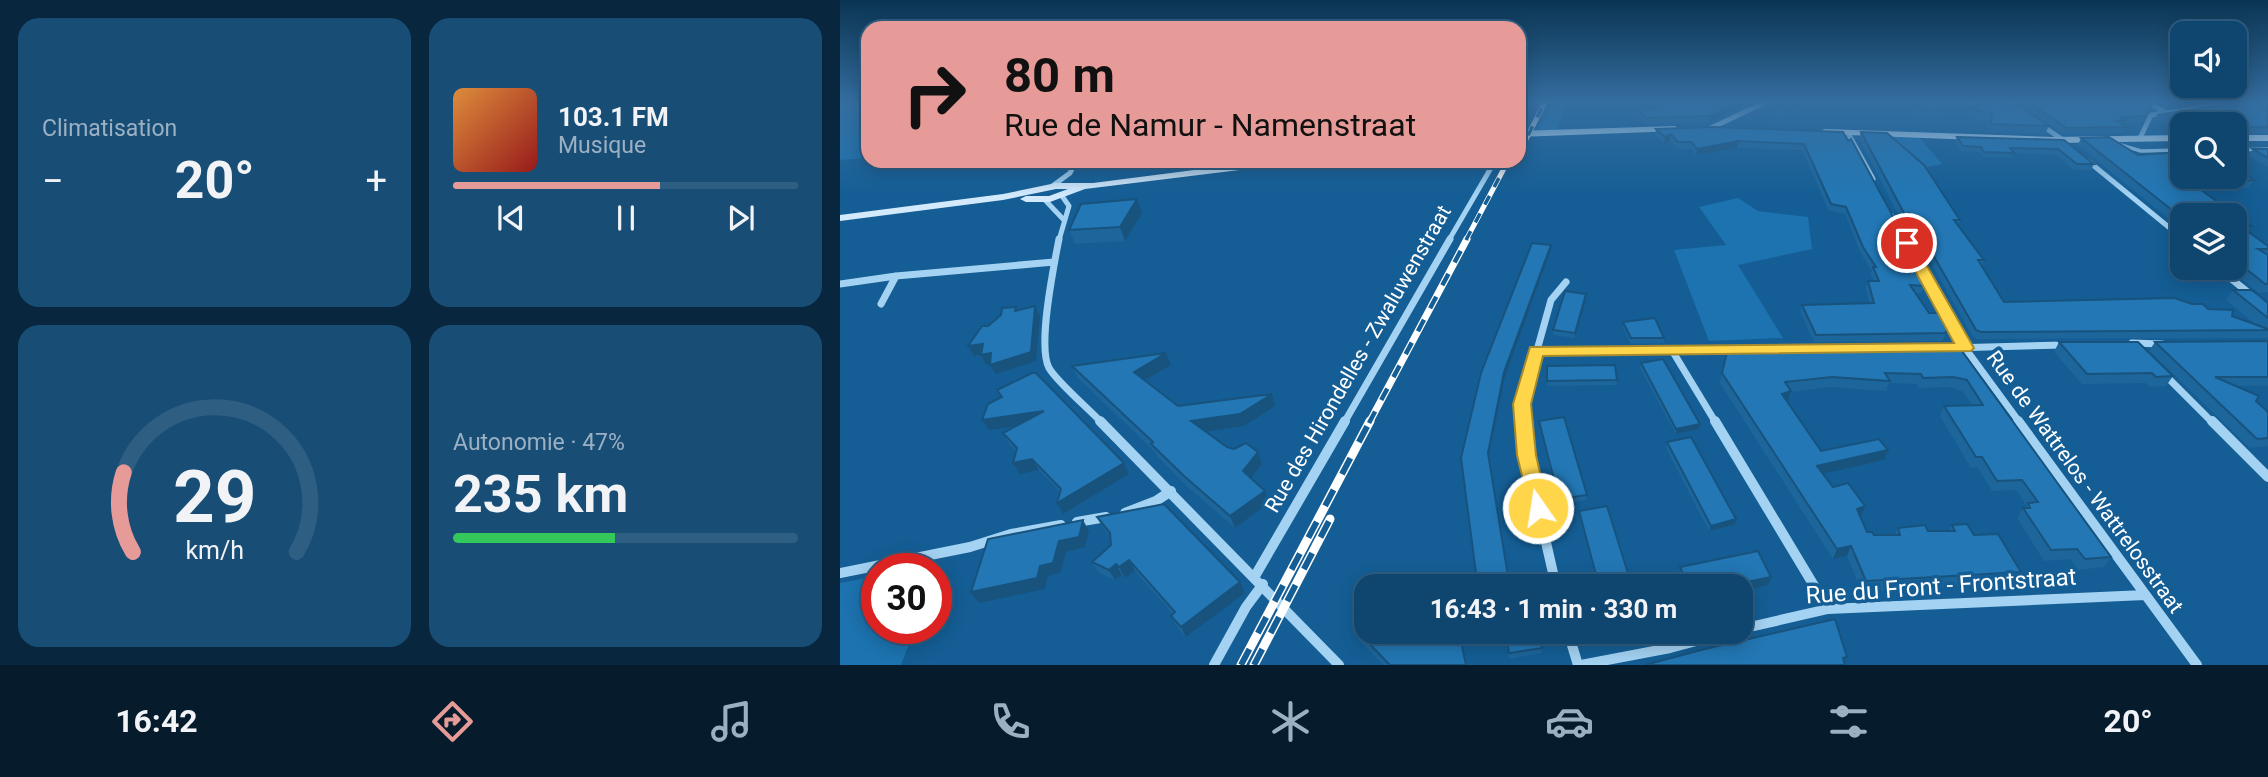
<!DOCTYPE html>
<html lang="fr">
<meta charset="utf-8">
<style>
:root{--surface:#0f4670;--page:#184d75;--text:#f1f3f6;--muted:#9bb1c3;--line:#2f5e83;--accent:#e69b98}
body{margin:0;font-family:Roboto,sans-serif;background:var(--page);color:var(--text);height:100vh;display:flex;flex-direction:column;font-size:26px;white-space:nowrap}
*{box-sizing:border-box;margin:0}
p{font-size:23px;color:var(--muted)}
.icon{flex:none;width:38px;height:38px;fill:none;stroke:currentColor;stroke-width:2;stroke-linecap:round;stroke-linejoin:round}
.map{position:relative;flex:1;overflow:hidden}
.side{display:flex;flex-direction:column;gap:18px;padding:18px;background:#08263e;width:840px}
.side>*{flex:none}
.hud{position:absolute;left:21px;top:21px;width:665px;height:147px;border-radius:21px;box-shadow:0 4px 18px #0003,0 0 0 2px var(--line);background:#e69b98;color:#111;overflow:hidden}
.tools{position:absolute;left:1330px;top:21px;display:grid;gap:14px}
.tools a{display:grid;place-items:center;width:77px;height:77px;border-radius:14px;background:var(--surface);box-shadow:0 4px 18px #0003,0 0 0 2px var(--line);font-size:35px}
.speed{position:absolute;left:21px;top:553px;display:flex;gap:14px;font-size:35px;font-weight:700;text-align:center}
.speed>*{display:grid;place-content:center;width:91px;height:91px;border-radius:50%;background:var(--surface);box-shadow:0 4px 18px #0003,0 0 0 2px var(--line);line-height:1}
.speed .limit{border:10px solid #d22;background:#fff;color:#111}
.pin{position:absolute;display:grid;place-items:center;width:60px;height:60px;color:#fff;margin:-30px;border:4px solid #fff;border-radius:50%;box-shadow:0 2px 7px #0007}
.me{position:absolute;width:77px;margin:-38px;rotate:347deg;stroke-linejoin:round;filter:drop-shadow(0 0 5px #0008)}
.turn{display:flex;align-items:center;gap:24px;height:147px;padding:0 28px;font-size:32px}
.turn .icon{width:91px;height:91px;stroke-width:2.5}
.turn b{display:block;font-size:49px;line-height:60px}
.big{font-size:52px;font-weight:700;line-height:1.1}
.side .widget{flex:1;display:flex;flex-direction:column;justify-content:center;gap:10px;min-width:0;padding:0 24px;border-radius:21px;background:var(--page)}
.side .dial{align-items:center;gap:0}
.dial svg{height:182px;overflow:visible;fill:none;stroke:var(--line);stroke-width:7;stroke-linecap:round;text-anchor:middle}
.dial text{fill:var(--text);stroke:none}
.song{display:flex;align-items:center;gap:21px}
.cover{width:84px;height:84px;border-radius:10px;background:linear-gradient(135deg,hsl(30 70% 55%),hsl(0 70% 35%))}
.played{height:7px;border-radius:4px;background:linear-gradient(90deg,var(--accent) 60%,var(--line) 60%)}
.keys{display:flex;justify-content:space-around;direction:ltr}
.heat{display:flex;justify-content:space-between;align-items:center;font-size:38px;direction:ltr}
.charge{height:10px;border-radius:5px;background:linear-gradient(90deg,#34c759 47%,var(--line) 0)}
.side .tiles{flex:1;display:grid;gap:18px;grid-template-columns:repeat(2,1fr)}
.trip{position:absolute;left:514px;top:574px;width:399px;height:70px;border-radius:21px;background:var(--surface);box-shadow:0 4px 18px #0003,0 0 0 2px var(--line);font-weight:700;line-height:70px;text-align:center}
.tab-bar{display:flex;height:112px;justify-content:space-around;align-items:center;background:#061c2d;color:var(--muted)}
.tab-bar .icon{width:49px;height:49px}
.tab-bar .active{color:var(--accent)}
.tab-bar b{font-size:32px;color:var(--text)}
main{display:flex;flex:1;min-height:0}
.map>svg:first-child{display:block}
.green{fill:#1c73af}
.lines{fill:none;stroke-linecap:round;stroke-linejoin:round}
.lane{stroke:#a4d2f2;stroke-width:3.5}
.street-far2{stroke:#a4d2f2;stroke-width:5}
.street-far1{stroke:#a4d2f2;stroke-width:7}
.street{stroke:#a4d2f2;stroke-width:10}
.secondary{fill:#d3eafc;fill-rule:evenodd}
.rail-far2-casing{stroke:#fff;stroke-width:5}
.rail-far1-casing{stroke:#fff;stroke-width:7}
.rail-casing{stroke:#fff;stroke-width:9}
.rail-far2{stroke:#145e95;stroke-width:3.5;stroke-dasharray:10;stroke-linecap:butt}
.rail-far1{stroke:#145e95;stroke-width:4.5;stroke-dasharray:13;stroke-linecap:butt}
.rail{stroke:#145e95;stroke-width:6;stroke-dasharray:18;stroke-linecap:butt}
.wall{fill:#1d669b}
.shaded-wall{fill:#18537e}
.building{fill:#2277b4;stroke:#18537e;stroke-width:2}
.route{fill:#ffd54a;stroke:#a68a30;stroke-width:2}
.labels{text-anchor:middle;stroke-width:7;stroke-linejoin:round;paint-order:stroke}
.street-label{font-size:21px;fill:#fff;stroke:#145e95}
.near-street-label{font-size:24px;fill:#fff;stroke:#145e95}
</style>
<main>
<section class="side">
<div class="tiles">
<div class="widget"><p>Climatisation</p>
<div class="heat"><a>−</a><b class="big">20°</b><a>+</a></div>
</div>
<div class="widget">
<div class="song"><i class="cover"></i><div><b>103.1 FM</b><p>Musique</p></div></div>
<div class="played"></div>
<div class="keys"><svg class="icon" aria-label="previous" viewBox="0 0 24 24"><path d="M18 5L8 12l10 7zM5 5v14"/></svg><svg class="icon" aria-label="pause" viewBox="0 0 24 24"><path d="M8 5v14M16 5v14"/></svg><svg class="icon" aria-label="next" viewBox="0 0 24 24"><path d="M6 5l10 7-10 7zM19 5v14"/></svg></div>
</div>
<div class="widget dial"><svg viewBox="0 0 100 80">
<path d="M14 69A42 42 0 1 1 86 69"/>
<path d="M14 69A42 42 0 0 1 10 34" stroke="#e69b98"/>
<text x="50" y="56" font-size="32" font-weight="700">29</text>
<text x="50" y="72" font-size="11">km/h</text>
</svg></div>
<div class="widget"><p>Autonomie · 47%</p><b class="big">235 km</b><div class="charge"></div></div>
</div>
</section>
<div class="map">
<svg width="1428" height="665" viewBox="0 0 1428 665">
<rect width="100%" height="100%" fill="#145e95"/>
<path class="green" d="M0,102H28V158L0,160Z
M715,102H733L723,111L718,130H696Z
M1048,136H1078L1102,164L1087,167L1072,154H1061Z
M898,198L918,211L968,217L972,249L898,265L943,338L869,341L834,250L886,245L859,207Z
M37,576V628H75L61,665H0V583Z"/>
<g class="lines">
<path class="lane" d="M1281,145L1301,151L1342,150
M1395,150L1428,149"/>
<path class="street-far2" d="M1130,102L1147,105
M1168,102L1180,110
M1307,102L1325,112
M1201,125L1226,142
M871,128L926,102
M1008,133L1033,179
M1300,138L1311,115L1406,102
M1248,161L1342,238
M211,187L230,173L236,161
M205,200L223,219
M1051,215L1065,240
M219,240L229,206L222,196
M609,240L655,161"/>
<path class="street-far1" d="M219,239C214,265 197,346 209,368C217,382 249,409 262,423
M1064,239L1125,348L1180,423
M1378,268L1410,294
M0,284L56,276L214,262
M41,304L56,276
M1292,343L1322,344
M1110,348L1224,345
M696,351H895
M833,352L876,423
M1323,373L1373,423
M504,423L610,239
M683,423L682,404L711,300L726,282"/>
<path class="street" d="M260,421L499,665
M683,421L686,455L716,586
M875,421L988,609
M1178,421L1357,665
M1372,421L1428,477
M285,513L316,501L331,491
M237,522L266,517
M0,573L130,547L171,534L221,525
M415,576L505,421
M901,629L988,609L1305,595
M728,632L738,665
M374,665L406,607L423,584
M741,665L830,648L890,632"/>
<path class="secondary" d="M835,126L840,129L838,131L679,137V131Z
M985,129L1213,137L1342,135V141L1213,143L982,134V130Z
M1395,135H1428V141H1395Z
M424,161H453L448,164L245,189L210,202H186L180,199L186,196H209L228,189H216L163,200L0,221V215L163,194L216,183H253Z"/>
<g class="rail-far2-casing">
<path id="rail-far2" d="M679,153L705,102
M626,240L668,161"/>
</g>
<g class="rail-far1-casing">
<path id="rail-far1" d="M529,423L627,239"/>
</g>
<g class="rail-casing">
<path id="rail" d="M401,665L530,421
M414,665L490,519"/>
</g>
<use href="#rail-far2" class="rail-far2"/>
<use href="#rail-far1" class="rail-far1"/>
<use href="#rail" class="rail"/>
</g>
<path class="wall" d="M834,102H915L869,122L806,124L799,117L800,111L815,109L816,104Z
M927,102H978L974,104L964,103L943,114L926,108Z
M1045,102H1112L1110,110L1103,109L1100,116L1074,113L1075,108Z
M1137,102H1152L1209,126L1205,134L1148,132L1149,121L1135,120V108Z
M1176,102H1312L1310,110L1302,122L1284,123L1283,125L1286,127L1283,133L1224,134Z
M1317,102H1366L1328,107Z
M1428,104V134H1395V124H1342V133L1324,121L1314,122L1317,115Z
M816,129L1003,132L1084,286L1081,293H1076L1089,313L1107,330L1104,338L1102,341L974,342L960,312L962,305L1030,304L1026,288L1028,281H1034L1030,274L1032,271L1021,254L1005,214L989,211L962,150L897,148L856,155L851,149H838L830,141L824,143L815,135Z
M1021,132L1120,220L1118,225L1144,260L1142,266L1164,302L1352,304L1415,324L1386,300L1393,290L1428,303V336L1427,338L1138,339L1133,337L1067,220L1062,222L1019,139Z
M1117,137L1224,140L1254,164L1251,170H1234L1216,155L1174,153L1172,158L1143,157L1139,152L1121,151L1115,142Z
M1241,138L1298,155L1414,180L1409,188L1360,189L1411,226L1407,231L1428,246V292L1419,293L1388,268H1395V215H1342V230L1238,145Z
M1413,149H1428V167L1409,156Z
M302,213L285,241L235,244L229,230Z
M711,245V250L665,377L648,458L668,581L637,586L621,458Z
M746,294V299L735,338L713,335V330Z
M783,322L824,338V343L791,344L783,327Z
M1428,341V386H1395L1428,412V446L1410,448L1309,351L1315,342Z
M1219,342L1333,376L1326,386L1310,387L1306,383L1242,384L1214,352Z
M1108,343L1271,557L1264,567L1238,570L1230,559L1204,561L1177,518L1183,508H1186L1187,506L1176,490L1152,491L1137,467L1131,468L1100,416L1104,406L1132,405L1122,391L1108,387L1079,388L1077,384L1049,383L1046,391L989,387L951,392L948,401H947L981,451L1044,460L983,474L993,487L1020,517L1027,532L1034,535H1054L1058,528L1088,531H1109L1112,525L1134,535L1181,572L1174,583L1022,592L1007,556L993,559L880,383L882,373L981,347L982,344Z
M801,363L860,424L859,429L836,434L800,368Z
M331,365L305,380L338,406H435L404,426L365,431L387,447L422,464L411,478L425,491L429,503L395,528L349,488L317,456L314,451L238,378L232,366Z
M707,366L777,380L776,385L707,386Z
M157,390L289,474L223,514L220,492L199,470L180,474L176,451L169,444L163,433L176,426L149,430L161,398Z
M699,421L747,495L746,500L719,504L699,426Z
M827,442L895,525L869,531L826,448Z
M739,511L792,586H758L739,516Z
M257,517L400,582L405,593L346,637L337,627L331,616L333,614L295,571L285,578L282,575L275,580L259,573L252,562L271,545L270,537L263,528Z
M840,567L929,585L901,591V586H843L838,576Z
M516,630L626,665H543L519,640Z
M665,632L702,648V653L669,659Z"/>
<path class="shaded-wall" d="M901,102H915L869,122L870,116Z
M955,102H964L943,114L944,108Z
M1330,102H1366L1328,107Z
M831,134L830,141L824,143L825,137Z
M898,141L897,148L856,155L857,149Z
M297,199L302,213L285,241L280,227Z
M1069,213L1067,220L1062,222L1065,215Z
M711,245V250L665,377L648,459V453L664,372Z
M746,294V299L735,338V333Z
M195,306L200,316L196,361L156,374L150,365L152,364L146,365L141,355L151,353Z
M143,344L149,353L134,356L128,346Z
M326,353L331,365L300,383L294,372Z
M951,391L948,401L940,404L942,394Z
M432,394L435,406L404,426L356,433L351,421Z
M204,411L210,422L149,430L142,420Z
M860,424L859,429L836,434V429Z
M1048,450L1044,460L974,476L977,466Z
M418,452L422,464L407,483L403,471Z
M192,459L199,470L180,474L173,463Z
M284,463L289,474L223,514L217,503Z
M425,491L429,503L395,528L390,516Z
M1025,506L1021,517L1017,509Z
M896,519L895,525L869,531L871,526Z
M243,520L249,531L245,547L226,552L220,573L208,576L205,589L139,603L131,592L200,566L219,541Z
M1011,546L1007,556L993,559L997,549Z
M289,560L295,571L285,578L279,567Z
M276,564L282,575L275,580L269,570Z
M931,577L929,585L901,591V586H887Z
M400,582L405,593L346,637L341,627Z"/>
<path class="building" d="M834,102H901L870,116L806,118L800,111L817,108L816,104Z
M930,102H955L944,108Z
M1077,102H1112V104L1103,102L1102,110L1076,107Z
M1138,102H1152L1181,107L1209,126L1151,124L1152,113L1138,111Z
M1188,102H1312L1313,103L1305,116L1280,117L1285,120L1277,121L1286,127L1227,128Z
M1401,102H1425L1428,104V127H1395V124H1343L1328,115H1317Z
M873,127L1003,132L1008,141L1011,139L1055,220L1050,223L1084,286L1070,285L1089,313H1099L1107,330L1105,333L976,335L962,305L1034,303L1028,281H1039L1033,267H1036L1023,247L1006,207L991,204L964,144L898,141L857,149L852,142H838L831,134L825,137L816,129Z
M1021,132L1047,133L1084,165L1120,220H1114L1144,260H1138L1164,302L1334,298L1352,304H1363L1368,309L1393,310L1392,316L1428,329V330L1141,332L1136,330L1069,213L1065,215Z
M1117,137L1224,140L1254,164H1237L1218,149L1170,148L1174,153L1144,152L1141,147L1123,146Z
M1269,137L1298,155L1342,152V177H1395V167L1414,180L1350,182L1411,226H1400L1428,246V249H1418L1428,255V284H1425L1395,260V215H1342V218L1241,138Z
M1413,149H1428V158Z
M297,199L280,227L229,230L241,204Z
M692,243L711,245L664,372L648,453L668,576L637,581L621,458L641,373Z
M1393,290H1412L1428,303V318Z
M725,291L746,294L735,333L713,330Z
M195,306L191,352L150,365L151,353L141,355L143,344L128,346L142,326H148L161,315L162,308L176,307L175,311Z
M815,318L824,338H791L783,322Z
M1428,341V377H1375L1419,396L1416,401L1428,412V438L1417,439L1315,342Z
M1219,342H1298L1333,376L1316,377L1312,373L1247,374Z
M1108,343L1119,347L1271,557L1245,559L1237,549L1211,550L1183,508H1190L1188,503L1198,502L1182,480L1157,481L1142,457H1136L1104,406L1143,405L1127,380L1113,377L1083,378L1081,374L1045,373L1050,381L992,377L945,382L951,391L942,394L981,451L1039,439L1048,450L977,466L993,487L1008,483L1025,506L1017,509L1027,532H1032L1034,535H1060L1058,528L1085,525L1088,531H1115L1112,525L1127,524L1134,535L1158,534L1181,572L1026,581L1011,546L997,549L882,373L888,348L983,347L982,344Z
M326,353L294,372L338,406L432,394L400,414L351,421L387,447L394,449L406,443L418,452L403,471L425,491L390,516L344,476L311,444L313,442L232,366Z
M823,359L860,424L836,429L801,363Z
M775,365L777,380L707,381V366Z
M192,373H196L284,463L217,503L221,489L192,459L173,463L177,448L163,433L204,411L142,420L148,404L162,397L157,390Z
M724,417L747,495L719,499L699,421Z
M851,437L896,519L871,526L827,442Z
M324,504L400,582L341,627L331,616L335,612L289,560L279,567L276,564L269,570L252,562L271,545L270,533L257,517Z
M767,506L792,586H759L739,511Z
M243,520L239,537L219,541L213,563L200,566L197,578L131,592L148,539Z
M918,551L931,577L887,586H848L840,567Z
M995,619L1007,657L1003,658L1005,665H805L861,650Z
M527,621V632H602L604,634L607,632H619L626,665H550L516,630Z
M666,632H699L702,648L669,653Z"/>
<linearGradient id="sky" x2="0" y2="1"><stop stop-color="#0b3452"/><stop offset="0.52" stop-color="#346ea0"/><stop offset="1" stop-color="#346ea0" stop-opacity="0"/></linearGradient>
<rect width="1428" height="196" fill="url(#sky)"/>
<path class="route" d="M1067,239L1074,243L1134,348L1131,351L703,356L691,404L696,455L708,508L705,513L698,516L691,513L677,455L673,404L690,347L1114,343L1060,243Z"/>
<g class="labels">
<g class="street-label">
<text transform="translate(518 359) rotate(-60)" y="7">Rue des Hirondelles - Zwaluwenstraat</text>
<text transform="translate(1245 482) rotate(54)" y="7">Rue de Wattrelos - Wattrelosstraat</text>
</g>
<g class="near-street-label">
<text transform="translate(1101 586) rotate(-4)" y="8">Rue du Front - Frontstraat</text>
</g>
</g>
</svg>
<div class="tools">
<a><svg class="icon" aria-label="sound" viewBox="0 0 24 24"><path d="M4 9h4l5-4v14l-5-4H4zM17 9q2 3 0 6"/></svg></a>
<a><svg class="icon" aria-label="search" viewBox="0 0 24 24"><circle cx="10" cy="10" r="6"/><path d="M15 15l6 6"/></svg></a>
<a><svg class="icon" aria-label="layers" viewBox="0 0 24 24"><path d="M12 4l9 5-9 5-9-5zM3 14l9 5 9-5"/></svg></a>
</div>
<div class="speed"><div class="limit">30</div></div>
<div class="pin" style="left:1067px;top:243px;background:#d93025"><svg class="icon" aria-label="arrive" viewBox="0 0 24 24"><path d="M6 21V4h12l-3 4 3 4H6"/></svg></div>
<svg class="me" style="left:698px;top:508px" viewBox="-20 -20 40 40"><circle r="17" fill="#ffd54a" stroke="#fff" stroke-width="3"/><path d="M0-11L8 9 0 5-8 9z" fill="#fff"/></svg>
<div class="trip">16:43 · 1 min · 330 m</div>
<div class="hud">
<div class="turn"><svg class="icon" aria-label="right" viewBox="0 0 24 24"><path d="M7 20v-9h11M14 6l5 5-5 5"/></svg><div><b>80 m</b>Rue de Namur - Namenstraat</div></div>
</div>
</div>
</main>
<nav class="tab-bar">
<b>16:42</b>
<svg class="icon active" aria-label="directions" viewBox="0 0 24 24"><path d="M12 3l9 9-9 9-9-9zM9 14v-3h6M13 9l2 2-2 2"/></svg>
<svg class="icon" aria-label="music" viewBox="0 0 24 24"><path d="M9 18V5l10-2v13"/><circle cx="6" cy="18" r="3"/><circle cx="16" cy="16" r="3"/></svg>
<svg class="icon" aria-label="phone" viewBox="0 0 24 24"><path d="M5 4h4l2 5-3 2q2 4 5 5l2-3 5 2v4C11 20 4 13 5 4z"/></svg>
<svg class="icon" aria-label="climate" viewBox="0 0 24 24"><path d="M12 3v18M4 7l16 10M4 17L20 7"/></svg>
<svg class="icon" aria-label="car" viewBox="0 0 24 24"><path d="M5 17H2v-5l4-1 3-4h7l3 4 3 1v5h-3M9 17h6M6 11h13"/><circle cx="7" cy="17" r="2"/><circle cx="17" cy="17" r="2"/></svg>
<svg class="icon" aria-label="filters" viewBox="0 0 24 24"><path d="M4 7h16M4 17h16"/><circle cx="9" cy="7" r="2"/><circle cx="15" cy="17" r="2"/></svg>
<b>20°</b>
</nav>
